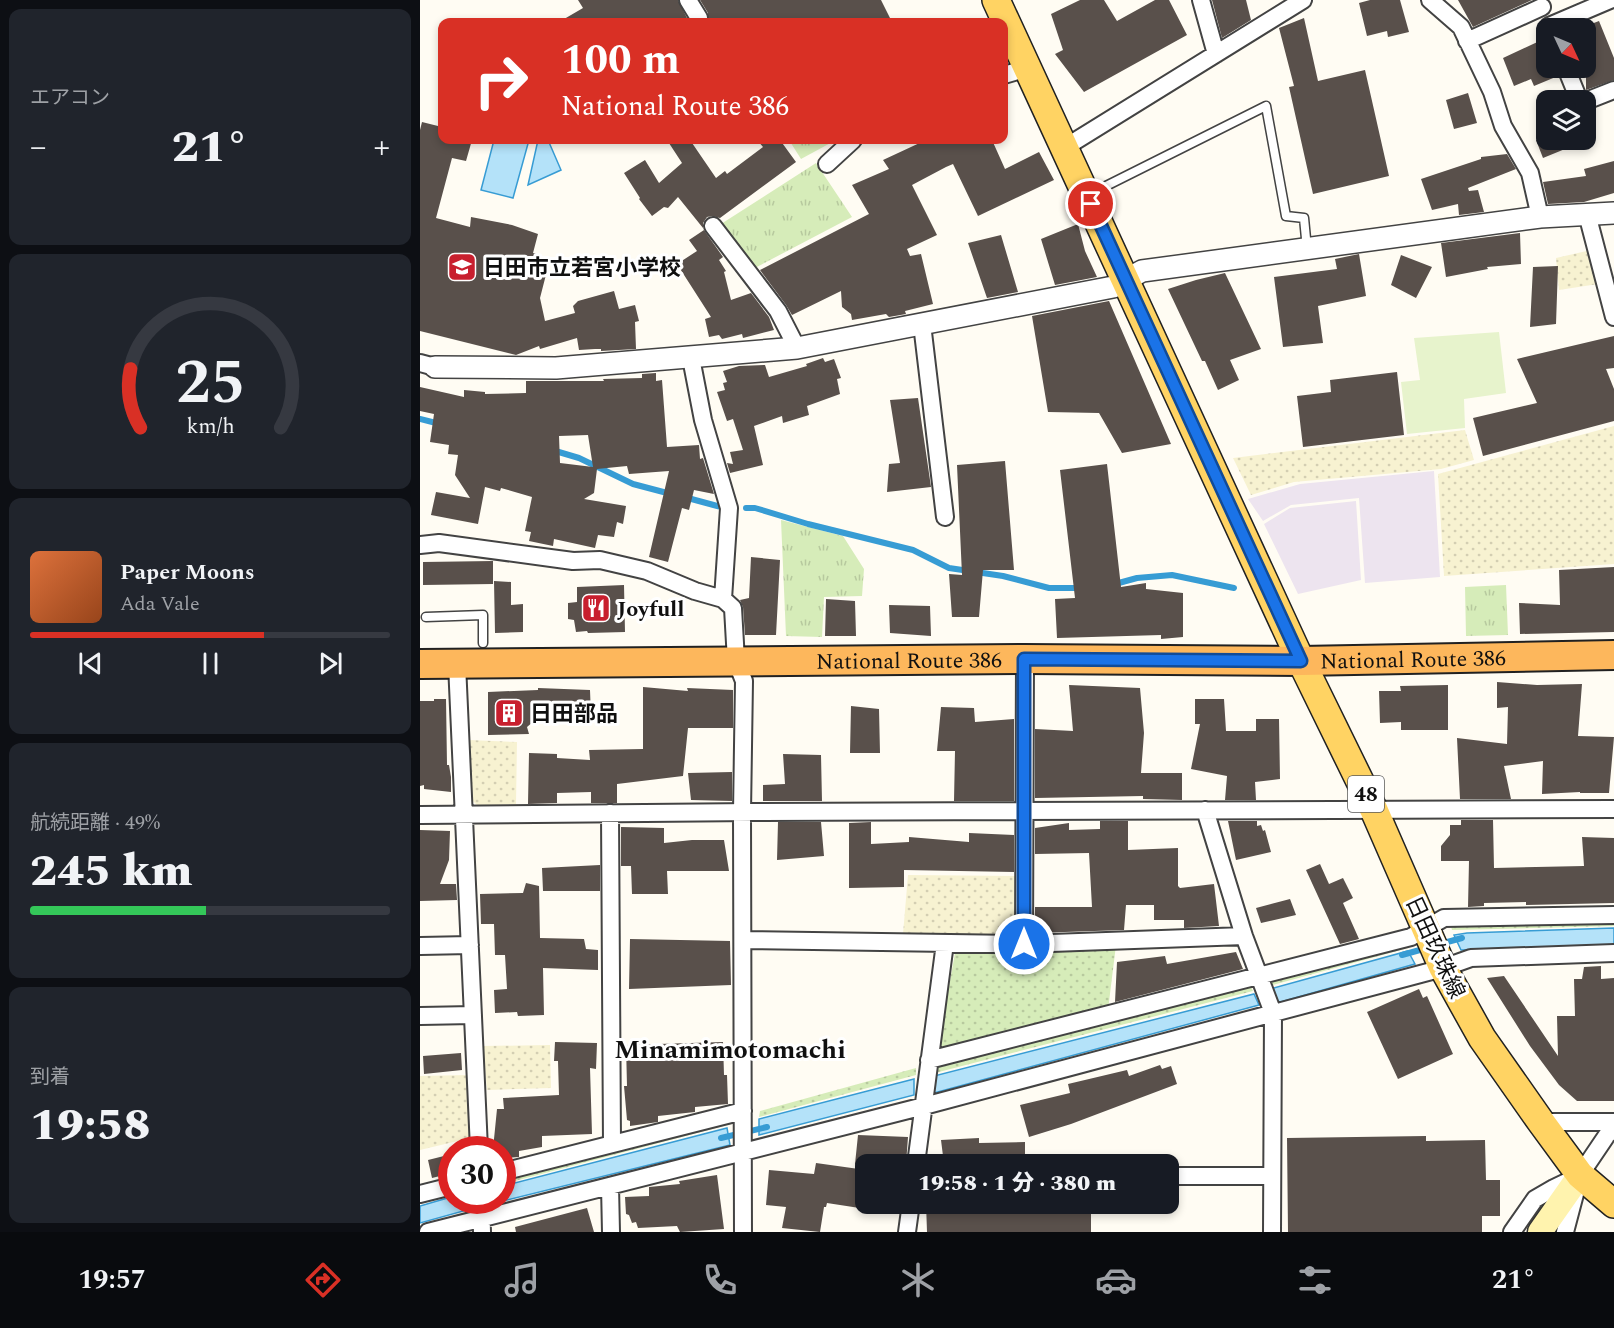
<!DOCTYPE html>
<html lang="ja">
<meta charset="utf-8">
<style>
:root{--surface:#171b24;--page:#20242c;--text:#f1f3f6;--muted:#9ea1a6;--line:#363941;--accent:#d93025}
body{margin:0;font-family:Spectral,"Noto Sans JP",serif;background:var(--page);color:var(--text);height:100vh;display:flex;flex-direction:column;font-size:22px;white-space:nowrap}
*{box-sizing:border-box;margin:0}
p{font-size:20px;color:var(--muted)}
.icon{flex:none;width:33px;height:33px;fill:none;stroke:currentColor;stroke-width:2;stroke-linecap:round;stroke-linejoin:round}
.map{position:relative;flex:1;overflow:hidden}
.side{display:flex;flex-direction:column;gap:9px;padding:9px;background:#0d0f14;width:420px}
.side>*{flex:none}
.guide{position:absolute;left:18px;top:18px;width:570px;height:126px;border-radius:12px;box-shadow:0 3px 9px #0003;background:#d93025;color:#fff;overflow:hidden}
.needle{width:39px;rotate:134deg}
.controls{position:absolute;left:1116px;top:18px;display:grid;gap:12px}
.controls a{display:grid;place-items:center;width:60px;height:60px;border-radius:12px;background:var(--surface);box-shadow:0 3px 9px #0003;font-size:30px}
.speed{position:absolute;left:18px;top:1136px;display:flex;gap:12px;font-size:30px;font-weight:700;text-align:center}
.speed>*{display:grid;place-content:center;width:78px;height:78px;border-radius:50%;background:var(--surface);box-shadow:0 3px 9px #0003;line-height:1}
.speed .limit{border:9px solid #d22;background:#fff;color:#111}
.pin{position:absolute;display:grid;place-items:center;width:51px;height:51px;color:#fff;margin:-26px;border:3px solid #fff;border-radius:50%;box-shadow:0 2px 6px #0007}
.me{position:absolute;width:66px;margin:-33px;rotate:0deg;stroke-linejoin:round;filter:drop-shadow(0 0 4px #0008)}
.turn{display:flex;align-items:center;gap:21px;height:126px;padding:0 24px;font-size:27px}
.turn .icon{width:78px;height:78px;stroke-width:2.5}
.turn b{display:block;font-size:42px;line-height:51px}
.big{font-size:45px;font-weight:800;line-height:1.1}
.side .tile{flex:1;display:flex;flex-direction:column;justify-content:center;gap:9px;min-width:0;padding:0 21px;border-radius:12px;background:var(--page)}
.side .dial{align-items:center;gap:0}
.dial svg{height:156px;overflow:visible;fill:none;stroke:var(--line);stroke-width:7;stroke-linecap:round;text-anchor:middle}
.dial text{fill:var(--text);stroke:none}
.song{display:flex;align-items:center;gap:18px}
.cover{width:72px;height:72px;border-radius:9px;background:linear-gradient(135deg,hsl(20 70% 55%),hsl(20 70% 35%))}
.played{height:6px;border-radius:3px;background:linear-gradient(90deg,var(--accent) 65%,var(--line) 65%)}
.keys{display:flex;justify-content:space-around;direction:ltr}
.heat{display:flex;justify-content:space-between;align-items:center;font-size:33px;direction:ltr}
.charge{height:9px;border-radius:4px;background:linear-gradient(90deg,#34c759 49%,var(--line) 0)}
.trip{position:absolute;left:435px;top:1154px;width:324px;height:60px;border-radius:12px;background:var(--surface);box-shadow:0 3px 9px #0003;font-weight:800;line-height:60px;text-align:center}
.tabs{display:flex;height:96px;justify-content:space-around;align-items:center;background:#090b0e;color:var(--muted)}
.tabs .icon{width:42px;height:42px}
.tabs .on{color:var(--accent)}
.tabs b{font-size:27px;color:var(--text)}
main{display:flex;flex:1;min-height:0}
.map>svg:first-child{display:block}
.industrial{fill:#ede4ef}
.farmland{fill:url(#farmland-dots)}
.grass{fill:url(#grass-tufts)}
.garden{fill:url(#garden-dots)}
.pitch{fill:#e7f3cc}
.water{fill:#b4e2f9;stroke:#379cd4;stroke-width:1.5}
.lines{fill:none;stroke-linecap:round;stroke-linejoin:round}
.stream{stroke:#379cd4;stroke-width:6}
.building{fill:#59504b;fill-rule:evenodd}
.service-casing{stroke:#434343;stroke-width:11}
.minor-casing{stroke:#434343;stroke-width:20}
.tertiary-casing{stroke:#434343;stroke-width:24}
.secondary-casing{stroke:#323232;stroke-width:27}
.primary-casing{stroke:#212121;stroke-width:30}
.trunk-casing{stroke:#212121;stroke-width:32}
.service{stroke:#fff;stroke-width:8}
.minor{stroke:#fff;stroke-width:16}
.tertiary{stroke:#fff;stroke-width:21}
.secondary{stroke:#fff3ae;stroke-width:24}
.primary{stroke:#ffd363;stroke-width:27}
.trunk{stroke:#fdb75c;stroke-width:28}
.route-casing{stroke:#114b97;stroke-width:15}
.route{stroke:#1a73e8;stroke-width:10}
.labels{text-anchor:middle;stroke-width:6;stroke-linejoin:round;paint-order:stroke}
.shield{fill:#fff;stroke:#585858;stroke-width:1.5}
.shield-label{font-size:21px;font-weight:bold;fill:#101010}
.poi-label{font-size:22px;font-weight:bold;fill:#101010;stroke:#fff;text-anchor:start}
.street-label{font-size:22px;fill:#101010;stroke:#fff}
.quarter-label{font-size:26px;font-weight:bold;fill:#101010;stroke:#fff}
</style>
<main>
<section class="side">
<div class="tile"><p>エアコン</p>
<div class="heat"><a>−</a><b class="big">21°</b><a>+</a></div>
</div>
<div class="tile dial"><svg viewBox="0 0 100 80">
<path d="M14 69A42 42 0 1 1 86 69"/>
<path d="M14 69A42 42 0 0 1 9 39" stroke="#d93025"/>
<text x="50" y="56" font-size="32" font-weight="700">25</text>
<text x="50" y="72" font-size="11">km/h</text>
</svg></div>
<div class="tile">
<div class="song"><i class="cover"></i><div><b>Paper Moons</b><p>Ada Vale</p></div></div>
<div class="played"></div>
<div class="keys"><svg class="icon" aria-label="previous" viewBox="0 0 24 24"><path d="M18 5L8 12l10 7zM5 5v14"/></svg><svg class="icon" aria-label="pause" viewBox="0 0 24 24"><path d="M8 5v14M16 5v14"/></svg><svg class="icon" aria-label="next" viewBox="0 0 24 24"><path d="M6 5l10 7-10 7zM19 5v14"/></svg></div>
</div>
<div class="tile"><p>航続距離 · 49%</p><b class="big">245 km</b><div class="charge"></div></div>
<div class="tile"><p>到着</p><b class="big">19:58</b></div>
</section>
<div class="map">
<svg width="1194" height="1232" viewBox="0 0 1194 1232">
<defs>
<pattern id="farmland-dots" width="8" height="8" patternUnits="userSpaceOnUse" patternTransform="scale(1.5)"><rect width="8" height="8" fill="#f7f2d1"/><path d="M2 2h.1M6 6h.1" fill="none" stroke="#d3ceb2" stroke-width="1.8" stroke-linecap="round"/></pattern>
<pattern id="grass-tufts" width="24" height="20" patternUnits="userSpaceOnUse" patternTransform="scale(1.5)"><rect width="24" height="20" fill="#d6ecb9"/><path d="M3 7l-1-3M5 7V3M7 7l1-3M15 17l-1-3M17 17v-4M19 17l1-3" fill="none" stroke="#b7c99e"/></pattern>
<pattern id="garden-dots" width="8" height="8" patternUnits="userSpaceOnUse" patternTransform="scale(1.5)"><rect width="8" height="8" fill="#d6ecb9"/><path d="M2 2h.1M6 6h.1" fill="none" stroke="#b7c99e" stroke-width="1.8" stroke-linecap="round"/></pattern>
</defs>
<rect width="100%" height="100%" fill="#fffcf3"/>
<path class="industrial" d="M1014,471L1020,577L945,583L939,498L871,505L843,521L828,499L880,484Z
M936,501L941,580L878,594L844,524L870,508Z"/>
<path class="farmland" d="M1171,250L1178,284L1139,290L1136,258Z
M1194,426V564L1024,576L1018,474Z
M1045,430L1054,460L1021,469L874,482L831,495L813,458Z
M49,740L97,742L96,804L58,806L52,800Z
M488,875L595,876L596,932L592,937L483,934Z
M130,1045L131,1088L67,1090L63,1046Z
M48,1075L50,1138L0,1150V1076Z"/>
<path class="grass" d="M369,140H416L381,159Z
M396,163L432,217L331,270L301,224Z
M361,520L423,536L444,569L442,596L404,597L402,637L366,636Z
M1086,585L1088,635L1046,636L1045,587Z"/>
<path class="garden" d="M1194,919V926L1032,930L1030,923Z
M984,941L988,948L849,986L847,980Z
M696,945L688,1010L517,1053L535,953Z
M830,985L833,991L515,1073L516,1066Z
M496,1068V1075L339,1117L340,1111Z
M316,1116L315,1123L83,1184V1177Z"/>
<path class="pitch" d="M1079,332L1086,393L1044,399L1045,428L987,434L981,382L1000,380L994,338Z"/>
<path class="water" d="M74,140H109L93,198L61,190Z
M118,140H128L141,170L108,185Z
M1194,928V945L1041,950L1034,935L1047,933Z
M988,951L995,964L857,1003L850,989Z
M834,994L839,1005L514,1093V1076Z
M494,1079V1095L339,1135V1119Z
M307,1128L310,1145L71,1204L70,1200H82L83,1186Z
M31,1197L32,1200H47V1210L0,1223V1206Z"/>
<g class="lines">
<path class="stream" d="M0,419L20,424
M132,450L159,458L213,484L251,494
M264,497L301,507
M326,508H335L388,524L493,550L529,568L583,576L629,588H661
M695,584L717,578L752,575L814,588
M1020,944L1042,938
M982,955L1007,948
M301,1138L347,1127"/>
</g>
<path class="building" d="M158,0H258L269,22H139L163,8Z
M280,0H461L472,22H288V13Z
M660,0H684L697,21L735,0H749L767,35L664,92L635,54L643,50L631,14Z
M792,0H826L831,20L802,38Z
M950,0H980L989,32L968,37L967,31L947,36L939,3Z
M1038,0H1112L1053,27Z
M884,18L898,81L945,70L969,176L893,194L869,87L874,86L859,28Z
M1179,21L1194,58V80L1166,90V26Z
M1126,38V68H1136L1138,76L1114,86L1111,79L1094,86L1083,58Z
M1048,93L1057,123L1034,129L1026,100Z
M2,122L22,127V140H52L46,161L32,158L16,218L50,227L51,217L92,225L118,234L113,253L120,255L118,261L129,263L120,298L125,321L155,313L153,306L158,301L194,291L199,309L215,305L219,321L215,322L216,349L181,351V349H175L159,350L157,338L120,349L119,346L96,355L0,331V130Z
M247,140H270L296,178L305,171L307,174L343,147L337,140H360L376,162L300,218L292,216L287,217L283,223V228L258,197L248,208L244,207L232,216L219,199L220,198L204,173L225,160L239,183L262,163Z
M506,140H572L585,169L619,152L634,180L558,216L533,164L526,167L492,185L517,235L487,249L490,256L501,254L513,304L485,311L486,314L469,317L466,314L432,320L431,314L422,307L421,291L372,315L366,305L340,270L449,214L432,185L469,169L463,160Z
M1116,140H1167L1123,158Z
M1087,154L1096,169L1048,188L1049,191L1058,190L1064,212L1039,215L1038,204L1012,210L1001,179L1061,159V157Z
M1194,161V193L1164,202L1128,204L1123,182L1166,176L1164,169Z
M658,224L665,251L677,277L635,285L621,239Z
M284,230L303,257L299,260L306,271L304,272L311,300L331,293L349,317L354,330L323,338L322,334L302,339L299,335L289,337L285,319L291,317L257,264L277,251L269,240Z
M1100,233L1101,264L1067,267L1068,269L1026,277L1021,243Z
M581,235L598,292L567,298L548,243Z
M939,254L946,296L898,306L903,343L863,347L854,277L917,269L915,259Z
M981,255L1012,267L996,298L971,285Z
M1138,266L1136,324L1110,327L1113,267Z
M805,273L841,349L810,360L819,380L798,390L785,361H782L748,289L776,280Z
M689,301L751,444L702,453L679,413L628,412L612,316Z
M1194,336V368L1186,369L1194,389V421L1063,456L1053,418L1117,403L1097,359Z
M403,358L405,362L414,359L421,378L417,379L420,394L387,406L389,415L363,423L362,416L334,426L343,465L310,473L307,463L313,464L310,452L323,450L313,419L307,421L297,392L305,390L303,383L307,382L303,371L319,366L345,365L349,377L387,366L386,364Z
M977,372L984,435L883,447L877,396L911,392L910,380Z
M236,373V381L242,380L247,447L279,445L280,459L283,458L294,494L274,490L269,510L262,508L248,562L229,557L249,471L209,474L207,466L177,469L174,493L164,499L206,506L203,524L197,522L194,537L178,535L175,548L134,539L133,546L109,541L111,532L105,531L112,497L81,488L80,491L65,487L58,524L11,515L16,492L50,498L35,475L38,455L28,454L29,445L10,442L14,414L0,411V387L44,397V390L65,392V394L106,393V381H184L183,379L222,378V374ZM168,435L173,467L140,463L139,436Z
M498,398L511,487L467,492L469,464L480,463L470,400Z
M585,461L594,570H563L559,617H532L529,574L542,575L537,465Z
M687,464L701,587L726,583V589L763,593V637L741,639V635L637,638L635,599L655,598L640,470Z
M331,557L360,560L356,635H325L323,607L320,600L329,598Z
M73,561V584L3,585V562Z
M1194,567V632L1100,634L1099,603L1140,605L1139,570Z
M74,581L91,582V605L103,604V632L75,633Z
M204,585L205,632L168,633L167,631L156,632L154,620L148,619V603L157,602V587Z
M406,599L435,601L436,636H405Z
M469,605L510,606L511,636L470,633Z
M1077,682L1117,685L1162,684L1158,736L1194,737L1189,793H1160V792L1122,794L1123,761L1084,766L1091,799H1040L1037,738L1087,744L1088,707L1077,708Z
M649,685L720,688L724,733L721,773H762V800L723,799V796L615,798V729L653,731Z
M1028,685V730H981V722L960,723L959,691H981L980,686Z
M223,687L268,691L267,688L313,690V728H268L263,776L197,784V803H171V792L137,793V803L108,804L109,753L137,754V758L170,760L169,750L223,749Z
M118,688L170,690L171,716H120L107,727L109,734L68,735V692L118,690Z
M14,699H26L27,765H29L31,777V792L4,789V785L0,786V701H14Z
M775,699H804L806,731H836V719H859L860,779L835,782L836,800H805L807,776L771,769L780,724H775Z
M431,706L459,709L460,753H430Z
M521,707L554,708L555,722L594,719V801H534L535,751H517Z
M363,754L401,755L402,801H343V785L365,784Z
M312,772V801L271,800L268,773Z
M1041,820H1073L1074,868L1164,866L1162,837L1194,838V903L1106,905V902L1064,903V906L1048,907L1049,861H1021V846L1030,835V825H1041Z
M680,821H708V850L758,848V886L760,888L794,884L799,926L764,928V920H734V905H706L704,930L615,933V907H672L669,853L615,854V828L649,823V830L680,829Z
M808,821H837V826L841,825L843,831L845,830L851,852L816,860Z
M358,822H401L404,856L357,860Z
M451,822V844L489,842V837L549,842V833L594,835V872L484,870V887L429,888V823Z
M201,827L244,828V843L272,840H304L309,871H247L248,894H212L211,866H201Z
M0,830L30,831L29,860L20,884H36L37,900L0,901Z
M900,864L909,884L923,878L933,898L923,903L939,939L920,944L886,870Z
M180,865V891H123L122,868Z
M106,883L119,886L120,938L164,939L166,949L178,950V970L123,968L124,1015L98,1016L97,1012L75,1013L74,990L87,989L85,955H75L74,924H61L60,894L103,893Z
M870,899L876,915L841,923L836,908Z
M210,939L310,941L311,985L209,989Z
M816,952L823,969L695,1002L697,962L745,956L747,964Z
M1181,966V979L1194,978V1101H1157L1139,1085L1110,1046L1067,978L1084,976L1138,1056L1137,1016H1155L1154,979H1162L1164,967Z
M999,989L1003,998L1007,996L1033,1054L978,1079L947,1012Z
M135,1042L177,1043L176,1069L170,1068L172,1134L122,1136V1147L99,1151V1157L82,1158V1149H73L77,1109H84L83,1098L139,1095L138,1061H134Z
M303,1042L304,1075H307L308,1104L275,1107V1112L238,1116V1122L210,1126V1121L207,1120L204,1086H207L206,1045Z
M41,1053L42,1070L4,1074L3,1056Z
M740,1065L742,1069L751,1066L757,1084L651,1124L609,1137L600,1105L650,1093L648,1084L707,1070L709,1076Z
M438,1135L488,1137L486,1164H435Z
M1006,1136V1141L1065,1140L1066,1180H1080V1216H1062V1232H868L867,1138Z
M559,1138V1143L605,1142V1164H524L521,1140Z
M32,1154V1173L12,1178L8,1160Z
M396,1163L446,1170V1209L407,1203L406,1207H404L400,1232L362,1228L366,1207L346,1205L349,1170L394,1174Z
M297,1175L304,1229L260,1232L257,1226L218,1228L216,1222L212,1223L209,1215L206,1214L205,1197L229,1196V1187L260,1184L259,1181Z
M506,1203H671V1232H507Z
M167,1208L174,1232H96L95,1227Z"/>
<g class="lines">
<g class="service-casing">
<path id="service" d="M682,188L846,106L866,216L884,218L887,249
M6,617L63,615V643"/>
</g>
<g class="minor-casing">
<path id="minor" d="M268,0L279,18
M781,0L796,54
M1010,0L1041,27L1072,92L1083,126L1110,173L1120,217
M1129,26L1190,0
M1047,41L1122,7
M1146,68L1159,100
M584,75L608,68
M1166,101L1194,90
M644,148L883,0
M407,164L433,140
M1167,214L1194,317
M293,226L358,311L377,348
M502,324L525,517
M0,363L15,367
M0,545L19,543L153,561L180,560L227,571L275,591L303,599L309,508L283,420L271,358
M303,599L313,608L316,661L324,681L322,812L323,1232
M37,664L59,1149
M785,810L824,936L853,1013L852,1232
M190,813L192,1144
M0,815L334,812L1194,809
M323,940L604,944L824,936
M604,944L605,659
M0,946L50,945
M0,1016L53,1015
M509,1060L991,937L1024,918L1194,915
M1121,1122H1194
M496,1164L525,943
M82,1172L323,1111
M748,1176H852
M190,1186L191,1232
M0,1194L32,1186
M61,1200L62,1232
M8,1232L504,1106L1023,968L1051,958L1194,953
M487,1232L491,1203
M1092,1232L1115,1199L1134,1188L1159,1176
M1145,1232L1160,1175L1187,1135L1194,1129"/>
</g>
<g class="tertiary-casing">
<path id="tertiary" d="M15,367L136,368L377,348L693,287L722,271L1120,217L1194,213"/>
</g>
<g class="secondary-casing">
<path id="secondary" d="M1120,1232L1160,1175"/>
</g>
<g class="primary-casing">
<path id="primary" d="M576,0L881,661L954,810L1023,968L1062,1038L1121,1122L1160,1175L1194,1204"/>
</g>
<g class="trunk-casing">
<g id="trunk">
<path id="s1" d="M0,664L605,659L881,661L1194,655"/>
</g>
</g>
<use href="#service" class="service"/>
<use href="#minor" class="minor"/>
<use href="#tertiary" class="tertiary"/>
<use href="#secondary" class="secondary"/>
<use href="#primary" class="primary"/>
<use href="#trunk" class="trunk"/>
</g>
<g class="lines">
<g class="route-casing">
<path id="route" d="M604,944V659L881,661L671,204"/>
</g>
<use href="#route" class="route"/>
</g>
<defs>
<g id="school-square" transform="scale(1.5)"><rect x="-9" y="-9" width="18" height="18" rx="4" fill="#c81f2e" stroke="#fff"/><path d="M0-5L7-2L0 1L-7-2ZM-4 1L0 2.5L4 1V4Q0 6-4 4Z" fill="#fff"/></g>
<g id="restaurant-square" transform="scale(1.5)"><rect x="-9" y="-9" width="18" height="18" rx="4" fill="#c81f2e" stroke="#fff"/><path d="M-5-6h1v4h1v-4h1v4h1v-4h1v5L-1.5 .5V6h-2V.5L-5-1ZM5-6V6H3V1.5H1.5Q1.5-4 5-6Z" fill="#fff"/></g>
<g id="building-square" transform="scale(1.5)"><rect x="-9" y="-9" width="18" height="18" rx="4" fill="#c81f2e" stroke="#fff"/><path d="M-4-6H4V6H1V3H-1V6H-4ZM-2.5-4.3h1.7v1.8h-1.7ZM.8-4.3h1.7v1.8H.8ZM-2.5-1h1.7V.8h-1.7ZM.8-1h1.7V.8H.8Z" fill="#fff"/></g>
</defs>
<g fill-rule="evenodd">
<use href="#school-square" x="42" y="267"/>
<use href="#restaurant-square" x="176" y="608"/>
<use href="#building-square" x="89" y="713"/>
</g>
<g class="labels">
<rect class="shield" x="928" y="776" width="36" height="36" rx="4.5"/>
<g class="shield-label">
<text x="946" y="801">48</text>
</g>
<g class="poi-label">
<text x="63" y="275">日田市立若宮小学校</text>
<text x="197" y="616">Joyfull</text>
<text x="110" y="721">日田部品</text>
</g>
<g class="street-label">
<text dy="8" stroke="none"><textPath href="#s1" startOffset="993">National Route 386</textPath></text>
<text dy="8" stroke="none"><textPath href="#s1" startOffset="489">National Route 386</textPath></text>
<text transform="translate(1016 947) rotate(65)" y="8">日田玖珠線</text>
</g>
<g class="quarter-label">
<text x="310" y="1058">Minamimotomachi</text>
</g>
</g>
</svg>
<div class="controls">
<a><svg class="needle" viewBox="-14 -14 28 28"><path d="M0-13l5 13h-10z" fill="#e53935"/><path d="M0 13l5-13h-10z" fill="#9ea1a6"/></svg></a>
<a><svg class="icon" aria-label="layers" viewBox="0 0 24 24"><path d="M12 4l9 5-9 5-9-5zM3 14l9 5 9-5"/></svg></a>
</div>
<div class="speed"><div class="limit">30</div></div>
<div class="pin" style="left:671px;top:204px;background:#d93025"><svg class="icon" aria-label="arrive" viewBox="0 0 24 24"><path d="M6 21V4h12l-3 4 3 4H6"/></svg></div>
<svg class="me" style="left:604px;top:944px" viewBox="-20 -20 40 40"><circle r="17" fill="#1a73e8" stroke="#fff" stroke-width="3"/><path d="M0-11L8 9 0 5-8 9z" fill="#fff"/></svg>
<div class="trip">19:58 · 1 分 · 380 m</div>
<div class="guide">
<div class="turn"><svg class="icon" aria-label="right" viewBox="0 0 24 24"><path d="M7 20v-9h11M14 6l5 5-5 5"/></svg><div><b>100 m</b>National Route 386</div></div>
</div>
</div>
</main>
<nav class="tabs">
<b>19:57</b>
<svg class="icon on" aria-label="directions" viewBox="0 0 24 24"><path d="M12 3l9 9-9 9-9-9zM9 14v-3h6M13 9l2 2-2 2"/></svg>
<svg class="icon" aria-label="music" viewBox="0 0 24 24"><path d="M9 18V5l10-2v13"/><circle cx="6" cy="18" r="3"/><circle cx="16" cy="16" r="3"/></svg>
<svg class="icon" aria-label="phone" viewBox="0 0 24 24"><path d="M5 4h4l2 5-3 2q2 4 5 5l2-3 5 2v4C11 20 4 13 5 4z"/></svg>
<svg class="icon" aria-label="climate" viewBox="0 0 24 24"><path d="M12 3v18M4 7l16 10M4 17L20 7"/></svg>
<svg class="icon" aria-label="car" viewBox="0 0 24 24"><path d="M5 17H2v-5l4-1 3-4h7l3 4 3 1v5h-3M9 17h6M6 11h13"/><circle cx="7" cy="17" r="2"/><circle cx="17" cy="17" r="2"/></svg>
<svg class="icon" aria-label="filters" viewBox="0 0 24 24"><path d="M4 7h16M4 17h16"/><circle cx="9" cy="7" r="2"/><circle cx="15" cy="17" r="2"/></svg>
<b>21°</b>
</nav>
